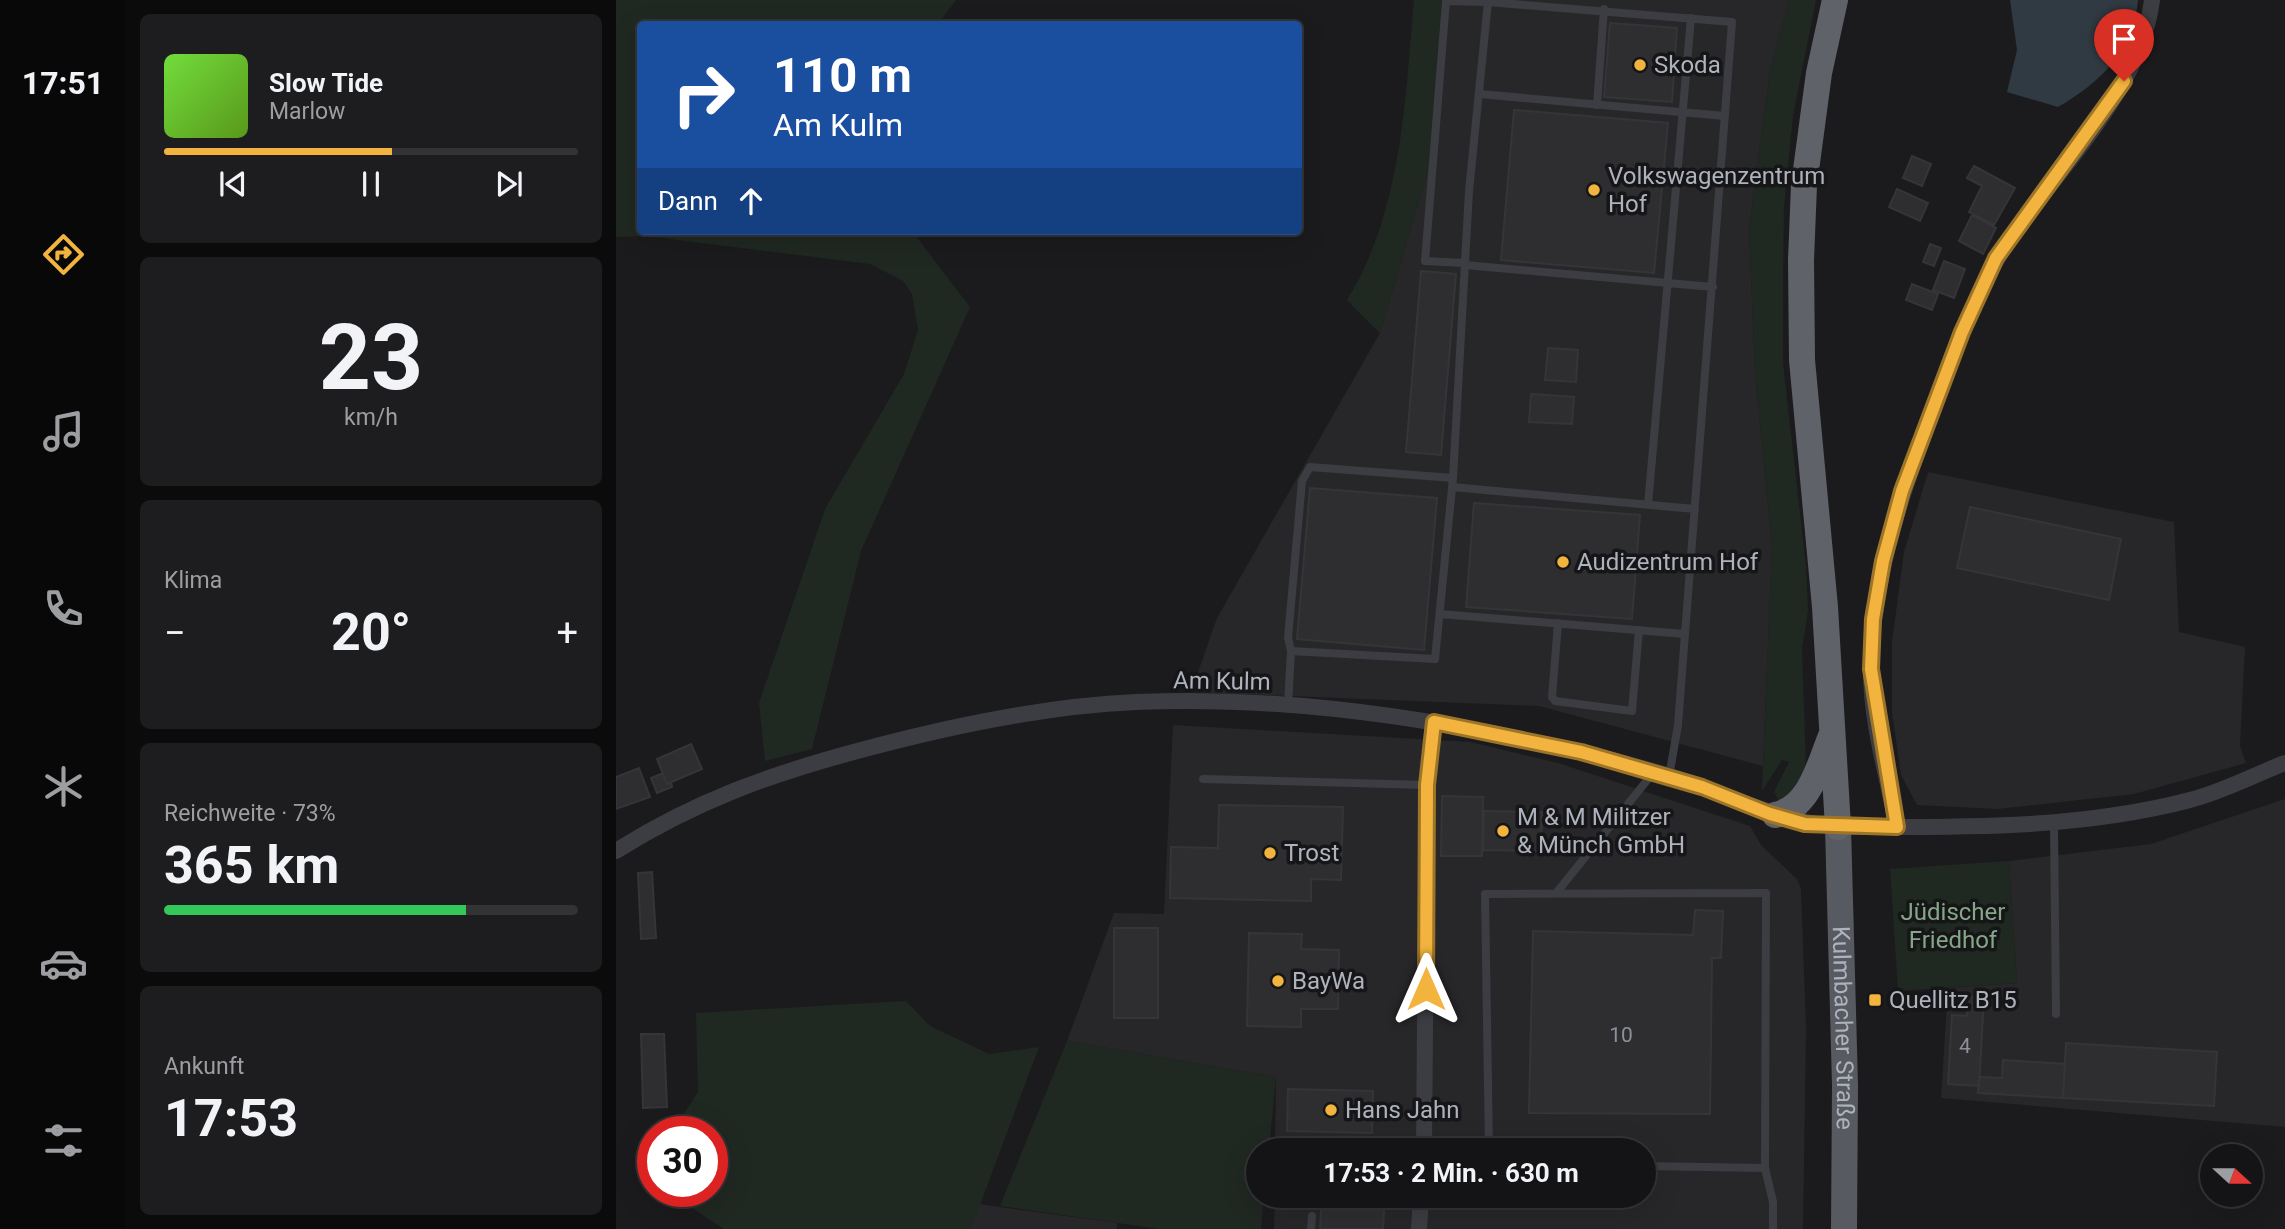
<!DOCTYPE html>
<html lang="de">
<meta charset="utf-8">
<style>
:root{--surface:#141416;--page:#1d1d1f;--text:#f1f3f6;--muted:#9d9ea1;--line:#333335;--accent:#f2b43e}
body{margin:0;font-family:Roboto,sans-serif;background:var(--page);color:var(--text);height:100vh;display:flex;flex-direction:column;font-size:26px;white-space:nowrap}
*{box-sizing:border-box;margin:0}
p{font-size:23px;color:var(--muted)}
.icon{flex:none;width:38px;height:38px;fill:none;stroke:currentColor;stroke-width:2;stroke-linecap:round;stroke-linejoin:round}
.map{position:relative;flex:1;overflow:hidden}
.sheet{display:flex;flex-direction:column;gap:14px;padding:14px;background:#0b0b0c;width:490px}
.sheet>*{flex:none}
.hud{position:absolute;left:21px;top:21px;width:665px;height:214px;border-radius:7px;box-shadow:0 7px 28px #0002,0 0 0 2px var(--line);background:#1a4fa0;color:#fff;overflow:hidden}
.needle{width:46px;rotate:111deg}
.fabs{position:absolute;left:1584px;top:1144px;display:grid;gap:14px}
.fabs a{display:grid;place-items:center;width:63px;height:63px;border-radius:50%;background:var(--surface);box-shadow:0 7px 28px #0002,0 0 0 2px var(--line);font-size:35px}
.speed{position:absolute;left:21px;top:1116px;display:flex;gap:14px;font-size:35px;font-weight:700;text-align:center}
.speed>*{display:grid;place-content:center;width:91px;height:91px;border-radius:50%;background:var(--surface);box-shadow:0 7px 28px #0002,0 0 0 2px var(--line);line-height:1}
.speed .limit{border:10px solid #d22;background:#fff;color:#111}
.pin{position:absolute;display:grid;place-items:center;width:60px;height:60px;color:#fff;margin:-72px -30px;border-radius:50% 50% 50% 0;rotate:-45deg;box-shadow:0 0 7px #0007}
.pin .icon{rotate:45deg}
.me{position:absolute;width:77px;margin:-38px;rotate:0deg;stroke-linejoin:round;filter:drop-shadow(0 0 5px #0008)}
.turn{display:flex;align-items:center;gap:24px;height:147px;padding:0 21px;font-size:32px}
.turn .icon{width:91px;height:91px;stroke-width:2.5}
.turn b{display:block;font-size:49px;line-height:60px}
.then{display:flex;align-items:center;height:66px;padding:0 21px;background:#0003;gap:14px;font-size:26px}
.big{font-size:52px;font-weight:700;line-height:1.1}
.sheet .card{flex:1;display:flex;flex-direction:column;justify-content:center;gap:10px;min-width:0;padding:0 24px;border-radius:10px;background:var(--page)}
.sheet .dial{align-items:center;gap:0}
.dial b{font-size:91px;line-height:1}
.song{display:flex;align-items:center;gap:21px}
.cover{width:84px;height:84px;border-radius:10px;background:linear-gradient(135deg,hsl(100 70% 55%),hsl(90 70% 35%))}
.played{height:7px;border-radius:4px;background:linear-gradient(90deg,var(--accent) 55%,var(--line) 55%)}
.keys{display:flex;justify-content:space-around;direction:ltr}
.heat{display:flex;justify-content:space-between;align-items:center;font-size:38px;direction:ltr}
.charge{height:10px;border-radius:5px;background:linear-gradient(90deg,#34c759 73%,var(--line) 0)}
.trip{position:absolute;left:630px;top:1138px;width:410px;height:70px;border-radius:35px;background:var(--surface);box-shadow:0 7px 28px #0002,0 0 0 2px var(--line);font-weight:700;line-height:70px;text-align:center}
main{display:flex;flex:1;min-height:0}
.tab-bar{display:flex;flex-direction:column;width:126px;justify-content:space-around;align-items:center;background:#080809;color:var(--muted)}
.tab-bar .icon{width:49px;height:49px}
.tab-bar .active{color:var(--accent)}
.tab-bar b{font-size:32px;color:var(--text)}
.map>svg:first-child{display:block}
.built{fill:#27272a}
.green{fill:#202822}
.water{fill:#303a42}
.building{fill:#2e2e31;stroke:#353539;stroke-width:2}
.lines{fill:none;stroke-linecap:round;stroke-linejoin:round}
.service{stroke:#3c3d42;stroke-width:8}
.minor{stroke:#3c3d42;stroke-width:16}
.primary{stroke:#585a61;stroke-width:26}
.trunk{stroke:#60626a;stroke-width:26}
.route-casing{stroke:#9d7528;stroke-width:18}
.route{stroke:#f2b43e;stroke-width:12}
.poi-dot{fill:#f2b43e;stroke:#161618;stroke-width:2.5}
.labels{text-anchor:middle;stroke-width:7;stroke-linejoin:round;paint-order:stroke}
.number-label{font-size:21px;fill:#8d9098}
.poi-label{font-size:24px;fill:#aeb2bc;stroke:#161618;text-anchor:start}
.street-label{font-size:24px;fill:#aeb2bc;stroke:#161618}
.park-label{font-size:24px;fill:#85a787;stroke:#161618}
</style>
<main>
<nav class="tab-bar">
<b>17:51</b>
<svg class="icon active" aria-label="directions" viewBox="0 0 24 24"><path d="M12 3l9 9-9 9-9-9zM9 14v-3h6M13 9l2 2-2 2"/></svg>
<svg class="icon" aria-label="music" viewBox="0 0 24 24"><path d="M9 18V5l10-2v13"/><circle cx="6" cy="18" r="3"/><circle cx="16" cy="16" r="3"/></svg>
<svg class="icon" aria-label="phone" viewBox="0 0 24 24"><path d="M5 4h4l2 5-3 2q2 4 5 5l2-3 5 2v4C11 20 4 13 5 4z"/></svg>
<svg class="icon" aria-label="climate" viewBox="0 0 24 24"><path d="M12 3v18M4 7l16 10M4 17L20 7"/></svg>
<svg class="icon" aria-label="car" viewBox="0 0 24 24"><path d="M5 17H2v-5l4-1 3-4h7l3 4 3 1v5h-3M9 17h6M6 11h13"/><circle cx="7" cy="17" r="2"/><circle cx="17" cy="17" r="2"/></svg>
<svg class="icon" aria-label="filters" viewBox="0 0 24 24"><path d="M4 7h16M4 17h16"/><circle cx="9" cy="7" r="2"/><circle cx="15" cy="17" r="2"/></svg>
</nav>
<section class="sheet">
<div class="card">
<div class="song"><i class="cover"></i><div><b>Slow Tide</b><p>Marlow</p></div></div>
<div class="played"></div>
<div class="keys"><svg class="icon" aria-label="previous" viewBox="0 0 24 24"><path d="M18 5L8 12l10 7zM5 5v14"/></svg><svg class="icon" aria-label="pause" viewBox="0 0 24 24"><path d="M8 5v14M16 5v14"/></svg><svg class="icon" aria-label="next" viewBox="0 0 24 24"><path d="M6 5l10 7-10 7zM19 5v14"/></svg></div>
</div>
<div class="card dial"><b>23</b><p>km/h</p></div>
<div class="card"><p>Klima</p>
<div class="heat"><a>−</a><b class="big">20°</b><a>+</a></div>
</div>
<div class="card"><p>Reichweite · 73%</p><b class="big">365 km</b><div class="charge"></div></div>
<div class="card"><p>Ankunft</p><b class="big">17:53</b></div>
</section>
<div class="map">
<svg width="1669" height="1229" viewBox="0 0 1669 1229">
<rect width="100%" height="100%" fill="#1b1b1d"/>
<path class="built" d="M826,0H1173L1154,71L1133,228L1139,371L1156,546L1147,766L923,706L575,692L601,618L764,333L813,166Z
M1312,472L1558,522L1563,632L1629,647L1624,746L1630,763L1518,794L1381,809L1301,805L1285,775L1276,712V642L1288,552Z
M557,725L854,742L942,763L1134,826L1145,845L1181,879L1185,889L1190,1029L1187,1229H658L659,1195H1027V1150H659L660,1077L451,1041L498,913L548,914Z
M1669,799V1127L1325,1098L1332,988L1401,983L1393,861L1535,844Z
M362,1204L501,1223V1229H355Z"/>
<path class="green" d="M0,0H340L322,24H24V231H296L354,307L245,551L196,749L149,761L143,703L209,509L288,374L302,330L296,294L287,281L254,264L30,236L0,237Z
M798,0H826L813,166L764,333L731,300C786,211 789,101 798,0Z
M1173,0H1200L1177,115L1168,207L1167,277V363L1190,566L1192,611L1186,649L1190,767L1187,788L1163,801L1158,792L1173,762L1166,760L1146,791L1156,546L1139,371L1133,228L1154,71Z
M1393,861L1401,983L1282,991L1274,869Z
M290,1001L314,1026L373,1054L423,1047L355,1229H108L52,1192H96V1132H56L82,1092L80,1013Z
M451,1041L660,1077L653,1150H642V1195H648L645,1229H543L384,1206Z"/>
<path class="water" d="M1394,0H1522C1518,50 1484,83 1442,107L1391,92L1401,50Z"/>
<path class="building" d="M994,23L1061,28L1056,102L988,97Z
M898,110L1052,123L1038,273L885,260Z
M1296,156L1315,164L1306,186L1287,178Z
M1358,166L1399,188L1378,225L1353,212L1366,186L1351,178Z
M1281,189L1312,203L1304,221L1273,207Z
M1356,215L1380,228L1367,254L1343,241Z
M1314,244L1325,248L1318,266L1307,262Z
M1328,261L1349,269L1338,298L1317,290Z
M805,271L840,274L825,455L790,452Z
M1296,284L1322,294L1316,310L1290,300Z
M932,348L962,350L960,382L929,380Z
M915,394L958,397L956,424L913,422Z
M694,488L821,498L808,650L681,639Z
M858,503L1024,515L1016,619L850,607Z
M1354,507L1505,539L1493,600L1341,568Z
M75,744L86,769L51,784L41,759Z
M23,768L34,797L0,809V777Z
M47,773L51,784L55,782L56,787L41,793L35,778Z
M826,796L867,797L866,856H825Z
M603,805L727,807L725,880L695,879V901L554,898L555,847L602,848Z
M868,811L926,812L925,851L867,850Z
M36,872L40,938L25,939L22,873Z
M1079,910L1107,911L1105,958H1096L1094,1114L913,1113L917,931L1077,935Z
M498,928H542V1018H498Z
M633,933L686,934L685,949L723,950L722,1009H685V1027L631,1026Z
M1352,997H1368L1363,1086L1332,1084L1336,1015L1351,1016Z
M25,1034H48L51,1107L27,1108Z
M1450,1043L1601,1052L1598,1106L1447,1098Z
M1387,1060L1449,1064L1447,1098L1362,1093L1363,1077L1386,1078Z
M672,1089L757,1091L756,1133L671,1131Z
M706,1195H769L767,1229H704Z"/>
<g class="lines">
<path class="service" d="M864,94L1109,116
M981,105L988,9
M849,263L809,261L830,1L872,2
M849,265L1097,287
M836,487L1079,509
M1032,505L1075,18
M824,614L1069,634
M942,623L936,697L939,701L1016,711L1023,630
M675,651L672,638L686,481L694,467L837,478
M672,705L675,651L819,659L837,478L853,191L872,2L1116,22L1062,725L1053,777
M587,779L811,785
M1438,824L1440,1014
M941,892L1037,773
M873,1150L869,894L1150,893L1149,1168L1027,1166
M1149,1168L1157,1202V1229
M695,1229L696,1216"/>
<path class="minor" d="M1281,827C1271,775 1254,719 1255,666C1257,570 1289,484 1322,396C1343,340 1363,283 1397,234C1446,164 1525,88 1536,0
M0,851C79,801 155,774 245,750C334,726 428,706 520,702C660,696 800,715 936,746C987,757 1040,770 1089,788C1134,805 1174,822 1222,827C1340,827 1459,830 1574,800C1606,792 1638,775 1669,763
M808,1150L811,785L818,722
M803,1229L805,1195"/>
<path class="primary" id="s1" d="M1222,827L1229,1085L1228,1229"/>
<path class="trunk" d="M1219,0L1203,73L1188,185L1185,260L1186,360L1209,607L1222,827
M1159,815C1194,808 1203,765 1215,736"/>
</g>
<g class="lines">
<g class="route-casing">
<path id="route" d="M810,989L811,785L818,722L965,752L1086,787L1154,814L1189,824L1281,827L1255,669L1257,619L1267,561L1286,491L1346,332L1380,258L1508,81"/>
</g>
<use href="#route" class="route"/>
</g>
<g class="poi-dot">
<circle cx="1024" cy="65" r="7"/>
<circle cx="978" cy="190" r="7"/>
<circle cx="947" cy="562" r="7"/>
<circle cx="887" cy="831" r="7"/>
<circle cx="654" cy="853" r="7"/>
<circle cx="662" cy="981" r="7"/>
<rect x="1252" y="993" width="14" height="14" rx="3.5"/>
<circle cx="715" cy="1110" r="7"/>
</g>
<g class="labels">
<g class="number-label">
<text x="1005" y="1042">10</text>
<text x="1349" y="1053">4</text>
</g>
<g class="poi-label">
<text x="1038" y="73">Skoda</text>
<text x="992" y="184">Volkswagenzentrum<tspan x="992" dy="28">Hof</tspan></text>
<text x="961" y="570">Audizentrum Hof</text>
<text x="901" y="825">M &amp; M Militzer<tspan x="901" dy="28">&amp; Münch GmbH</tspan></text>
<text x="668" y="861">Trost</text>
<text x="676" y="989">BayWa</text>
<text x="1273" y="1008">Quellitz B15</text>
<text x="729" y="1118">Hans Jahn</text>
</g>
<g class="street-label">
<text transform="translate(606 681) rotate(1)" y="8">Am Kulm</text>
<text dy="8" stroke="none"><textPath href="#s1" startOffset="201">Kulmbacher Straße</textPath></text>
</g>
<g class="park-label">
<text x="1337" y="920">Jüdischer<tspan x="1337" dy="28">Friedhof</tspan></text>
</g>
</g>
</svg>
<div class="fabs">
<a><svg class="needle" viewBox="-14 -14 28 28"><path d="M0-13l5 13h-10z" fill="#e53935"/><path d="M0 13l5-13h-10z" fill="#9d9ea1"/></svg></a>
</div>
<div class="speed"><div class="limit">30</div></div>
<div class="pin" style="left:1508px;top:81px;background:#d93025"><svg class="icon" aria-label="arrive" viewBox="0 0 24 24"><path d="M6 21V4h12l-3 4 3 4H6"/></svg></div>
<svg class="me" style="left:810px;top:989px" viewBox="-20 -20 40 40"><path d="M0-17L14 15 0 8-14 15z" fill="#f2b43e" stroke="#fff" stroke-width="4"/></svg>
<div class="trip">17:53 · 2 Min. · 630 m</div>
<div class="hud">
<div class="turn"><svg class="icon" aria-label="right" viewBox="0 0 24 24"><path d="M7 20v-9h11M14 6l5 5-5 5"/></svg><div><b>110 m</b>Am Kulm</div></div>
<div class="then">Dann<svg class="icon" aria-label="ahead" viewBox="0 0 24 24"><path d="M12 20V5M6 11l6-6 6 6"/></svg></div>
</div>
</div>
</main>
